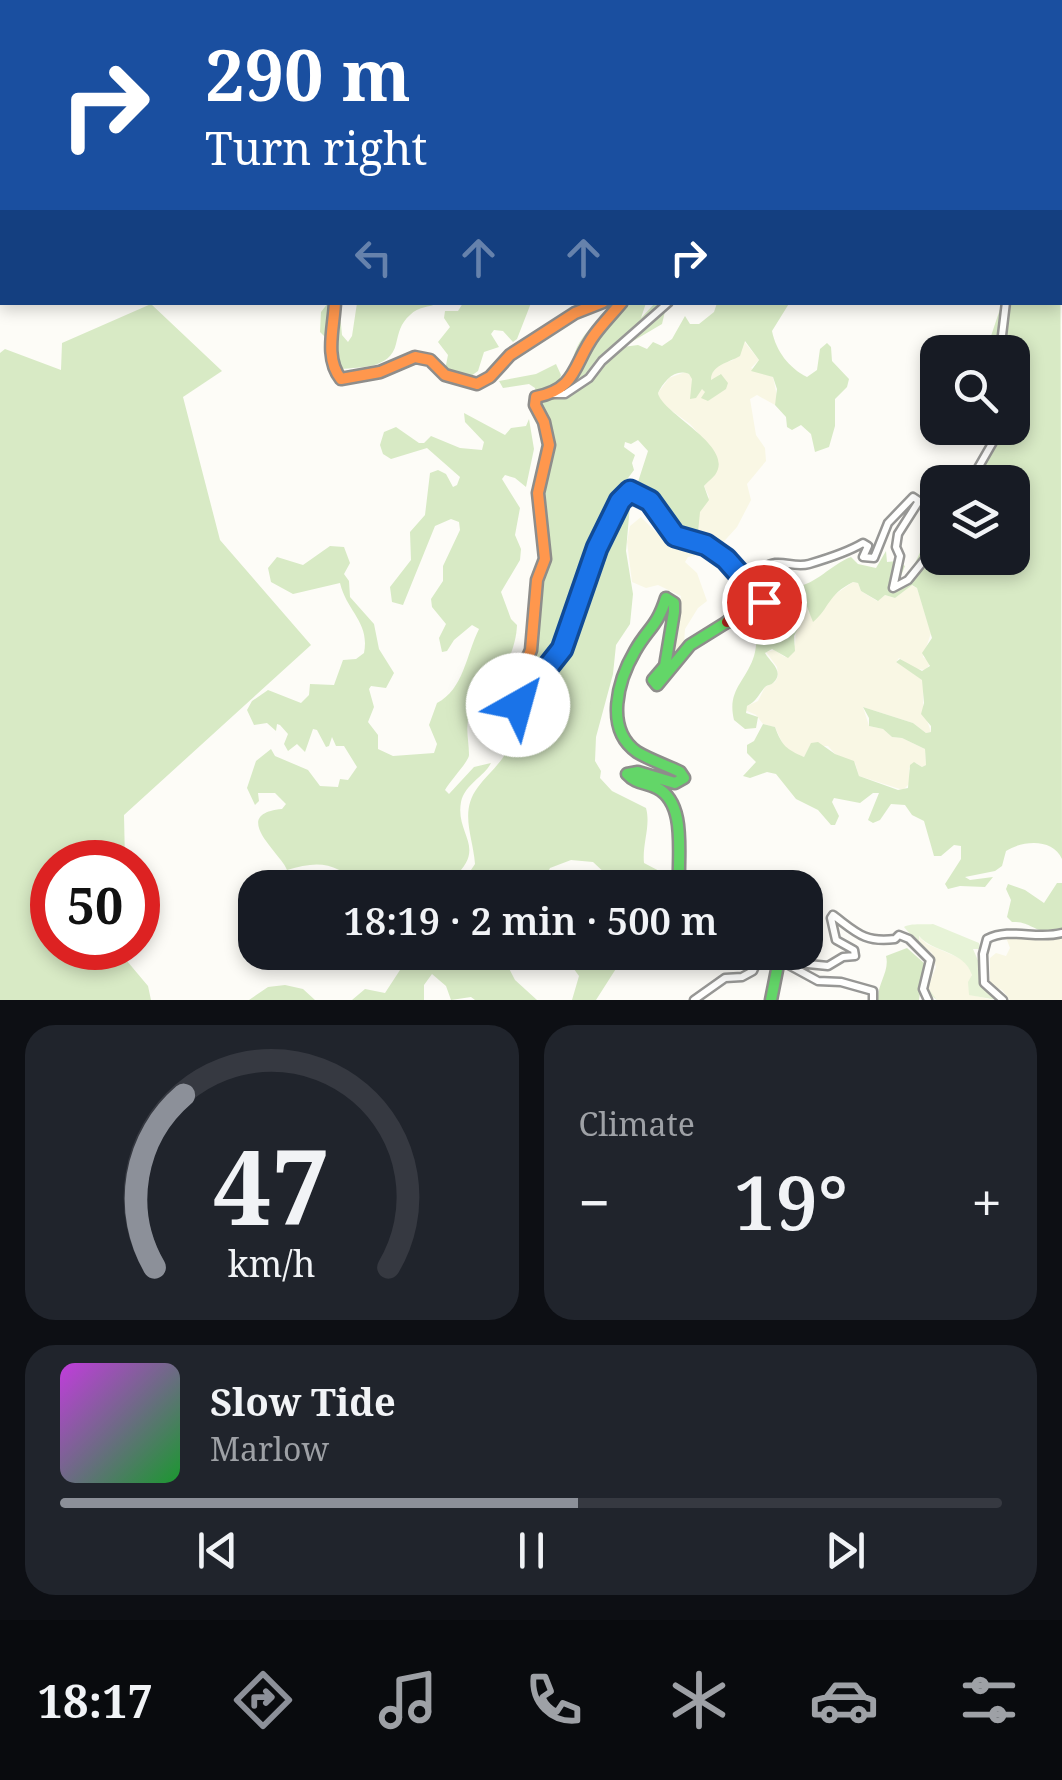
<!DOCTYPE html>
<meta charset="utf-8">
<style>
:root{--surface:#171b24;--page:#20242c;--text:#f1f3f6;--muted:#9ea1a6;--line:#363941;--accent:#8c9099}
body{margin:0;font-family:"Noto Serif",serif;background:var(--page);color:var(--text);height:100vh;display:flex;flex-direction:column;font-size:38px;white-space:nowrap}
*{box-sizing:border-box;margin:0}
p{font-size:32px;color:var(--muted)}
.icon{flex:none;width:55px;height:55px;fill:none;stroke:currentColor;stroke-width:2;stroke-linecap:round;stroke-linejoin:round}
.map{position:relative;height:1000px;overflow:hidden}
.panel{display:flex;flex-direction:column;gap:25px;padding:25px;background:#0d0f14;flex:1}
.panel>*{flex:none}
.top-card{position:absolute;left:0px;top:0px;width:1062px;height:305px;box-shadow:0 5px 15px #0003;background:#1a4fa0;color:#fff;overflow:hidden}
.tools{position:absolute;left:920px;top:335px;display:grid;gap:20px}
.tools a{display:grid;place-items:center;width:110px;height:110px;border-radius:20px;background:var(--surface);box-shadow:0 5px 15px #0003;font-size:50px}
.speed{position:absolute;left:30px;top:840px;display:flex;gap:20px;font-size:50px;font-weight:700;text-align:center}
.speed>*{display:grid;place-content:center;width:130px;height:130px;border-radius:50%;background:var(--surface);box-shadow:0 5px 15px #0003;line-height:1}
.speed .limit{border:15px solid #d22;background:#fff;color:#111}
.pin{position:absolute;display:grid;place-items:center;width:85px;height:85px;color:#fff;margin:-42px;border:5px solid #fff;border-radius:50%;box-shadow:0 2px 10px #0007}
.me{position:absolute;width:110px;margin:-55px;rotate:38deg;stroke-linejoin:round;filter:drop-shadow(0 0 8px #0008)}
.turn{display:flex;align-items:center;gap:35px;height:210px;padding:0 40px;font-size:45px}
.turn .icon{width:130px;height:130px;stroke-width:2.5}
.turn b{display:block;font-size:70px;line-height:85px}
.lanes{display:flex;align-items:center;height:95px;padding:0 40px;background:#0003;justify-content:center;gap:50px;direction:ltr}
.lanes .off{opacity:.35}
.big{font-size:75px;font-weight:600;line-height:1.1}
.panel .tile{flex:1;display:flex;flex-direction:column;justify-content:center;gap:15px;min-width:0;padding:0 35px;border-radius:30px;background:var(--page)}
.panel .dial{align-items:center;gap:0}
.dial svg{height:260px;overflow:visible;fill:none;stroke:var(--line);stroke-width:7;stroke-linecap:round;text-anchor:middle}
.dial text{fill:var(--text);stroke:none}
.song{display:flex;align-items:center;gap:30px}
.cover{width:120px;height:120px;border-radius:15px;background:linear-gradient(135deg,hsl(290 70% 55%),hsl(130 70% 35%))}
.played{height:10px;border-radius:5px;background:linear-gradient(90deg,var(--accent) 55%,var(--line) 55%)}
.keys{display:flex;justify-content:space-around;direction:ltr}
.heat{display:flex;justify-content:space-between;align-items:center;font-size:55px;direction:ltr}
.panel .tiles{flex:1;display:grid;gap:25px;grid-template-columns:1fr 1fr}
.tile:last-child{grid-column:span 2}
.trip{position:absolute;left:238px;top:870px;width:585px;height:100px;border-radius:30px;background:var(--surface);box-shadow:0 5px 15px #0003;font-weight:600;line-height:100px;text-align:center}
.tabs{display:flex;height:160px;justify-content:space-around;align-items:center;background:#090b0e;color:var(--muted)}
.tabs .icon{width:70px;height:70px}
.tabs .current{color:var(--accent)}
.tabs b{font-size:45px;color:var(--text)}
.map>svg:first-child{display:block}
.farmland{fill:#f9f7e4}
.green{fill:#e7f3d7}
.forest{fill:#d8eac5}
.lines{fill:none;stroke-linecap:round;stroke-linejoin:round}
.street-casing{stroke:#979795;stroke-width:11}
.fast-casing{stroke:#8e8d8b;stroke-width:15}
.slow-casing{stroke:#8e8d8b;stroke-width:15}
.jam-casing{stroke:#8e8d8b;stroke-width:15}
.street{stroke:#fffffe;stroke-width:6}
.fast{stroke:#63d668;stroke-width:10}
.slow{stroke:#ff974d;stroke-width:10}
.jam{stroke:#b3261e;stroke-width:10}
.route-casing{stroke:#114b97;stroke-width:25}
.route{stroke:#1a73e8;stroke-width:18}
</style>
<div class="map">
<svg width="1062" height="1000" viewBox="0 0 1062 1000">
<rect width="100%" height="100%" fill="#fdfcf7"/>
<path class="farmland" d="M743,340L759,360L751,368L773,377L777,396L775,405L757,395L750,399L756,435L765,448L766,461L747,484L751,500L737,527L718,548L696,535L699,512L709,497L704,486L718,468L714,451L690,424L661,403L658,393L669,378L685,372L692,376V383L704,390L708,401L721,391L720,374L714,381L710,379L712,371L718,365L733,360L741,350Z
M641,517L656,532L703,547V554L688,557L685,562L697,573L707,601L698,608L685,629L684,644L674,652L673,634L681,596L658,585L646,588L632,582L627,542L630,526Z
M853,582L858,583L861,591L877,601L885,595L895,598L911,585L917,588L931,633L923,657L931,662L926,670L915,669L899,658L896,662L923,680V709L931,732L926,733L913,723L863,707L869,726L883,729L892,737L902,738L925,749L926,765L922,767L916,763L909,768L910,783L903,790L859,776L855,763L835,754L828,746H810L804,757L790,752L785,749L775,727L763,724L756,715L745,710L747,706L758,701L765,687L775,682L778,676L777,667L766,652L774,650L785,657L795,645L798,607L806,603L809,613L824,607L827,600Z
M1005,935L1042,940L1062,935V1000H1010L1002,990L990,985V958L996,953L1006,956L1010,948Z
M918,936L927,944L964,960L972,973L969,994L992,1000H937L929,993L928,988L936,967L932,953L921,944Z"/>
<path class="green" d="M933,924L979,943L980,949H973L980,965V985L997,1000L969,995L968,982L972,975C964,950 933,953 919,936V941C937,958 936,966 928,988L937,1000L926,992L933,960L904,927C910,923 925,925 933,924Z"/>
<path class="forest" d="M1060,124L1062,859C1053,838 1023,840 1006,851L1002,866L995,871L965,877L970,880L993,877L985,887L960,886L948,889L945,884L961,859V846L954,845L941,856H934L924,821L912,815L905,805L891,804L880,820L873,823L868,820L879,793H873L860,803L834,798L832,802L839,816L835,825H831L818,810L796,799L776,774L767,772L750,778L743,776L756,762L747,753V745L754,741L763,724L775,727C782,746 786,749 804,757L811,743L818,742L835,754L854,761L859,776L898,790L908,788L910,765L914,762L922,767L926,765L925,749L902,738L892,737L883,729L869,726V718L863,707L913,723L926,733L931,732V726L921,714L924,703L922,680L896,662L900,659L922,671L930,666L922,653L932,638L917,588L912,585L895,598L885,595L878,601L861,591L858,583L853,582C827,595 830,608 813,622L806,604H802L796,612L801,623L794,636L795,651L788,658L772,649L765,653C771,663 785,672 773,683C771,685 767,685 765,687C757,696 758,700 747,706L746,713L758,717L756,728L745,729L734,720C727,691 744,683 753,659C757,649 756,637 759,626L791,600L795,587C817,584 830,565 851,557L858,564L876,568L886,551L887,562L897,561L905,566L898,583C919,570 918,543 937,529L938,558H1012V482H1000L984,464L1003,428H1012V352H987V348L1002,303L1060,302Z
M790,302L772,331C776,351 789,368 807,377L817,370L820,349L827,343L831,347L832,361L849,379L847,387L835,399V426L829,447L815,452L811,434L801,425L792,430L787,427L786,417L775,405L777,389L773,377L751,371L759,360L745,341L740,356C728,363 711,365 711,380L721,374L728,383L726,389L708,401L701,398L705,392L702,389L696,398L690,399L692,379L689,374C675,368 664,381 658,393C662,414 736,446 715,475C712,479 707,482 704,486L709,500L700,512L698,532C671,544 657,499 637,485L648,451L638,440L631,444L625,442L624,447L635,455L632,463L634,470L608,505L555,654L518,701L515,697L537,640L540,597L550,550L534,496V484L544,443L535,388L529,384L503,388L499,381L536,374L556,364L561,375L557,387C574,373 569,370 575,352C586,324 617,303 646,303L641,318L655,303H667L662,324L623,347L638,345L647,349L653,342L662,346L672,339L685,316L690,324H699L714,312L717,303Z
M328,303H339L342,335L348,342L352,336L357,303H439C428,308 419,306 410,315C400,324 399,332 396,344C390,369 361,367 341,369L328,340L320,332L321,312Z
M463,303H531L517,339L513,342L503,331L494,330L491,334L499,347L484,352L478,371L471,376L445,370L448,355L438,342L450,327L444,318L445,311H458Z
M151,304L222,371L183,397L220,540L311,645L124,815L125,862H52V948H126L127,961L148,986L151,1000H0V353L5,349L61,370L62,343Z
M464,413L505,435L511,428L526,426L529,419L534,449L526,487L515,478L505,475L502,479L520,508L515,535L521,549L520,560L501,592L511,619L517,625C516,658 490,696 468,720C466,732 469,743 469,755C469,761 450,781 445,790L449,794L474,767L491,763C484,777 465,784 461,802C455,835 488,847 453,878L440,876L419,887H359C338,862 318,860 287,870C282,854 228,814 282,809L286,804L275,793H258L259,801L255,805L247,788L256,761L271,749L275,756L308,770L320,786L338,787L340,779L348,780L357,767L344,746H336L332,737L329,746L326,747L317,730L313,729L305,752L297,744L288,751L284,744L288,734L280,725L277,724L276,731L267,723L254,725L247,710L252,701L268,690L301,703L309,695L310,684L334,685L343,660L356,659L364,653C370,622 347,612 340,583L293,594L271,582L268,568L277,557L303,565L330,546L344,547L350,563L344,574L349,581L350,597L374,624L379,649L394,673L386,688L371,686L369,689L374,707L368,722L378,735V749L393,756L434,753L437,744L429,725L437,703C464,689 466,655 479,629L472,625L454,640L447,651L442,652L439,638L446,624L432,607L431,599L443,581V566L460,530L459,522L451,519L435,526L403,605L392,602L390,587L411,560L410,532L425,515L430,473L438,470L446,474L453,487L457,485L460,477L427,448L391,459L383,454L380,445L384,432L396,427L419,443H424L431,436L460,448L482,450L484,442L465,422Z
M624,501L630,505L626,551L633,594L630,624L616,645L613,674L596,737L595,761L601,771L600,778L612,791L646,808C651,826 642,844 644,863L667,875L670,883L667,887H604L608,876L593,862L571,860L550,868L547,874L563,887L459,888L475,864C473,836 459,812 478,787C486,776 496,768 504,756L501,736L536,697L553,666L613,509Z
M1057,883H1062V930C1034,936 1033,921 1012,922L1007,917L1011,900L1006,889L1008,884L1025,890L1044,903Z
M907,948L924,963L919,1000H878C877,984 890,971 886,956Z
M380,953H501L515,980L537,1000H475L471,997L451,1000L446,986L432,974L424,985V1000H352L365,989L385,993L400,970L383,962Z
M523,953H626L596,1000H572L579,976L571,965Z
M285,985L303,989L315,1000H249L268,987Z"/>
<g class="lines">
<g class="street-casing">
<path id="street" d="M940,0V2
M1000,352L1006,302
M553,394H565L589,378L602,361L669,302
M970,482L1001,428
M740,574L766,603L768,596L762,570C777,555 791,569 809,564C826,559 848,552 863,543L868,546L863,557L874,558L888,523L913,497L919,501L898,534L896,547L900,556L893,588L908,580L938,543
M785,963L818,981L841,982L873,991V1000
M694,1000L725,978L742,977L753,971L758,959L828,966L843,957L855,956L854,950L836,940L831,918L833,915C856,932 864,943 895,939L899,935L909,939L930,960L923,989L928,1000
M1003,1000L984,983L983,954L987,939C1010,927 1037,940 1062,933"/>
</g>
<g class="fast-casing">
<path id="fast" d="M685,888L679,880C678,851 686,803 657,788C645,782 636,784 627,774L638,772L675,783L684,778L680,772C666,765 650,760 637,752C604,729 618,680 635,651C648,628 657,627 666,598L674,603V612L665,666L653,680L657,685L690,645L727,622
M771,1000L779,960L775,952"/>
</g>
<g class="slow-casing">
<path id="slow" d="M335,302C334,327 324,358 341,379L380,372L415,357L430,360L445,375L477,384L490,377L510,355L575,313L603,302
M573,615C560,652 543,680 515,707L510,700L531,650L537,580L545,559L538,493L549,445L544,422L535,405L536,397C578,389 573,363 595,334C603,323 613,313 622,302"/>
</g>
<g class="jam-casing">
<path id="jam" d="M503,2L506,0
M573,615C587,575 599,522 630,491C652,498 654,516 668,531C677,539 688,538 699,542C725,552 742,576 748,603L727,622"/>
</g>
<use href="#street" class="street"/>
<use href="#fast" class="fast"/>
<use href="#slow" class="slow"/>
<use href="#jam" class="jam"/>
</g>
<g class="lines">
<g class="route-casing">
<path id="route" d="M518,705L540,684L547,668L562,649L597,548L620,501L630,491L650,501L675,536L706,545L726,559L764,602"/>
</g>
<use href="#route" class="route"/>
</g>
</svg>
<div class="tools">
<a><svg class="icon" aria-label="search" viewBox="0 0 24 24"><circle cx="10" cy="10" r="6"/><path d="M15 15l6 6"/></svg></a>
<a><svg class="icon" aria-label="layers" viewBox="0 0 24 24"><path d="M12 4l9 5-9 5-9-5zM3 14l9 5 9-5"/></svg></a>
</div>
<div class="speed"><div class="limit">50</div></div>
<div class="pin" style="left:764px;top:602px;background:#d93025"><svg class="icon" aria-label="arrive" viewBox="0 0 24 24"><path d="M6 21V4h12l-3 4 3 4H6"/></svg></div>
<svg class="me" style="left:518px;top:705px" viewBox="-20 -20 40 40"><circle r="19" fill="#fff"/><path d="M0-13L10 11 0 6-10 11z" fill="#1a73e8"/></svg>
<div class="trip">18:19 · 2 min · 500 m</div>
<div class="top-card">
<div class="turn"><svg class="icon" aria-label="right" viewBox="0 0 24 24"><path d="M7 20v-9h11M14 6l5 5-5 5"/></svg><div><b>290 m</b>Turn right</div></div>
<div class="lanes"><svg class="icon off" aria-label="left" viewBox="0 0 24 24"><path d="M17 20v-9H6M10 6l-5 5 5 5"/></svg><svg class="icon off" aria-label="ahead" viewBox="0 0 24 24"><path d="M12 20V5M6 11l6-6 6 6"/></svg><svg class="icon off" aria-label="ahead" viewBox="0 0 24 24"><path d="M12 20V5M6 11l6-6 6 6"/></svg><svg class="icon" aria-label="right" viewBox="0 0 24 24"><path d="M7 20v-9h11M14 6l5 5-5 5"/></svg></div>
</div>
</div>
<section class="panel">
<div class="tiles">
<div class="tile dial"><svg viewBox="0 0 100 80">
<path d="M14 69A42 42 0 1 1 86 69"/>
<path d="M14 69A42 42 0 0 1 23 16" stroke="#8c9099"/>
<text x="50" y="56" font-size="32" font-weight="700">47</text>
<text x="50" y="72" font-size="11">km/h</text>
</svg></div>
<div class="tile"><p>Climate</p>
<div class="heat"><a>−</a><b class="big">19°</b><a>+</a></div>
</div>
<div class="tile">
<div class="song"><i class="cover"></i><div><b>Slow Tide</b><p>Marlow</p></div></div>
<div class="played"></div>
<div class="keys"><svg class="icon" aria-label="previous" viewBox="0 0 24 24"><path d="M18 5L8 12l10 7zM5 5v14"/></svg><svg class="icon" aria-label="pause" viewBox="0 0 24 24"><path d="M8 5v14M16 5v14"/></svg><svg class="icon" aria-label="next" viewBox="0 0 24 24"><path d="M6 5l10 7-10 7zM19 5v14"/></svg></div>
</div>
</div>
</section>
<nav class="tabs">
<b>18:17</b>
<svg class="icon current" aria-label="directions" viewBox="0 0 24 24"><path d="M12 3l9 9-9 9-9-9zM9 14v-3h6M13 9l2 2-2 2"/></svg>
<svg class="icon" aria-label="music" viewBox="0 0 24 24"><path d="M9 18V5l10-2v13"/><circle cx="6" cy="18" r="3"/><circle cx="16" cy="16" r="3"/></svg>
<svg class="icon" aria-label="phone" viewBox="0 0 24 24"><path d="M5 4h4l2 5-3 2q2 4 5 5l2-3 5 2v4C11 20 4 13 5 4z"/></svg>
<svg class="icon" aria-label="climate" viewBox="0 0 24 24"><path d="M12 3v18M4 7l16 10M4 17L20 7"/></svg>
<svg class="icon" aria-label="car" viewBox="0 0 24 24"><path d="M5 17H2v-5l4-1 3-4h7l3 4 3 1v5h-3M9 17h6M6 11h13"/><circle cx="7" cy="17" r="2"/><circle cx="17" cy="17" r="2"/></svg>
<svg class="icon" aria-label="filters" viewBox="0 0 24 24"><path d="M4 7h16M4 17h16"/><circle cx="9" cy="7" r="2"/><circle cx="15" cy="17" r="2"/></svg>
</nav>
